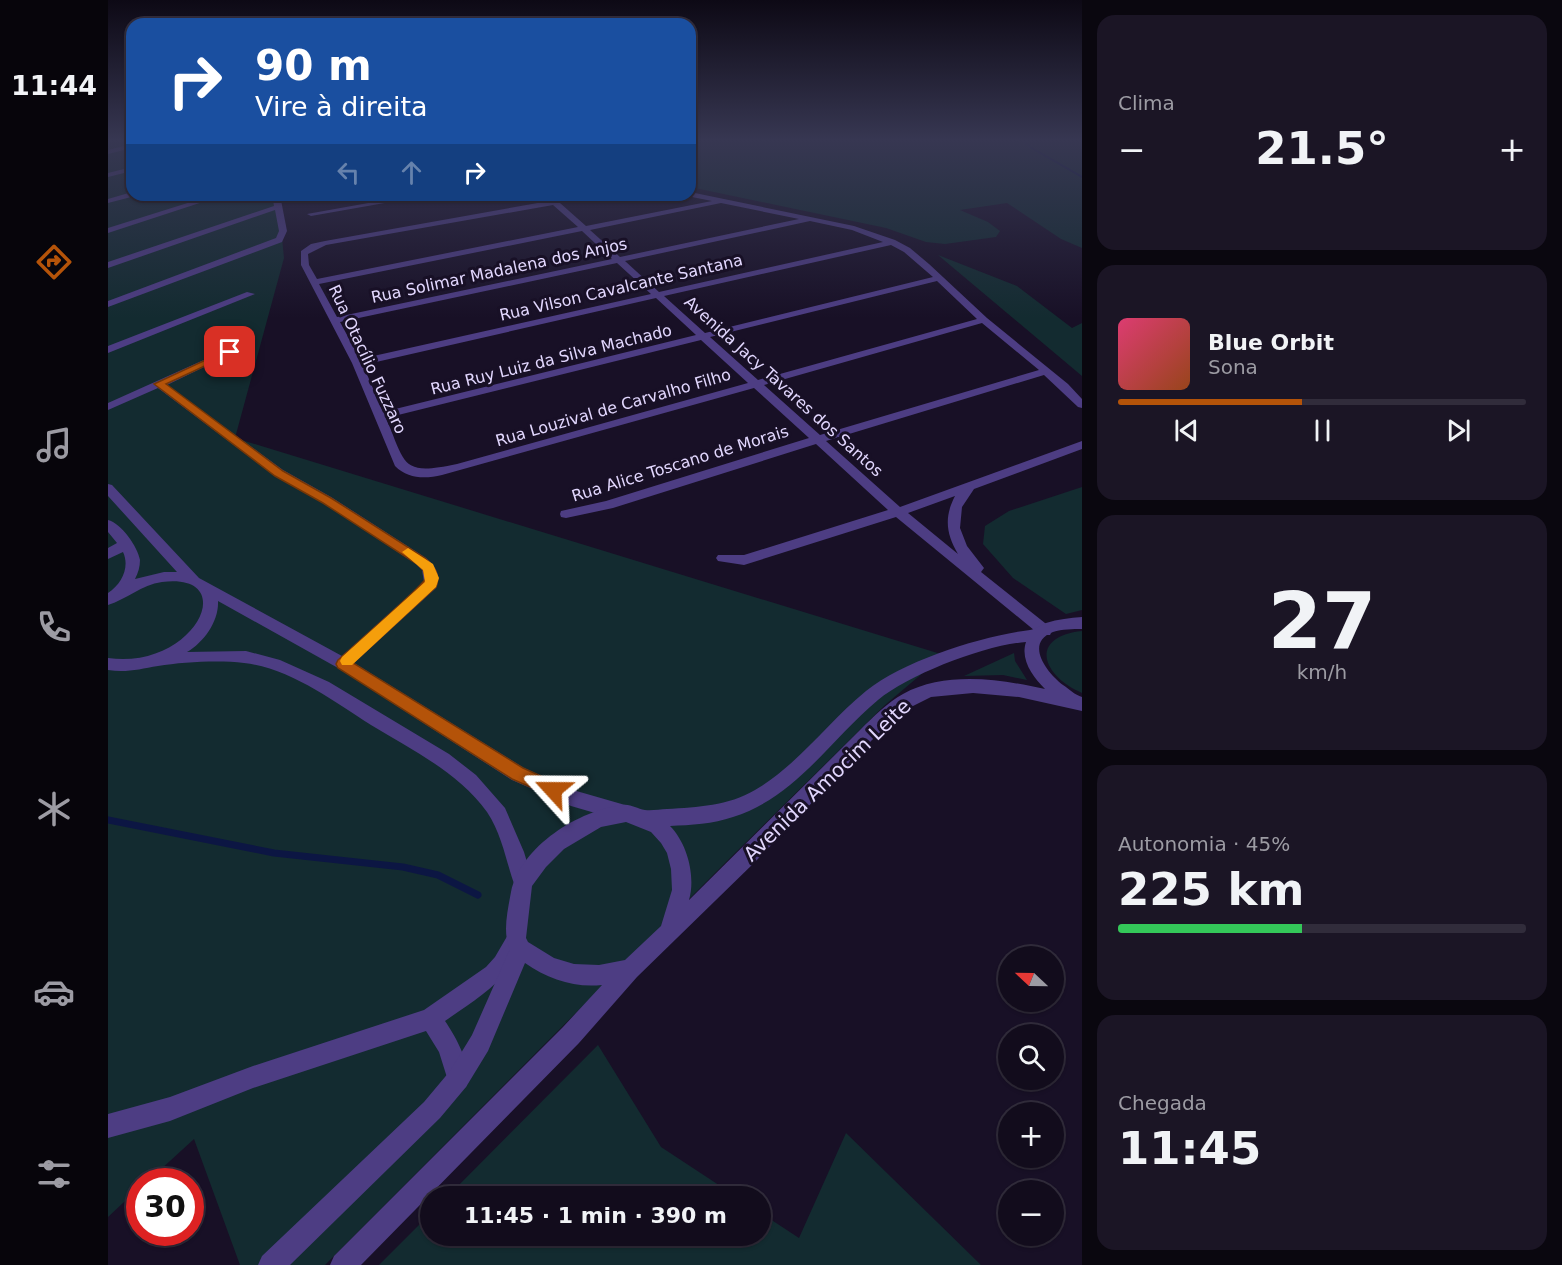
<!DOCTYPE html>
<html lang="pt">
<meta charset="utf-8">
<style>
:root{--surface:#120c1c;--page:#1b1525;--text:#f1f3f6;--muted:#9c9ba3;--line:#312c3b;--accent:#b45309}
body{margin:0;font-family:"DejaVu Sans",sans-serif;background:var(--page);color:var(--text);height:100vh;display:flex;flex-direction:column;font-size:22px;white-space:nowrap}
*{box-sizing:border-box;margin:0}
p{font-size:20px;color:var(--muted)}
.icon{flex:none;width:33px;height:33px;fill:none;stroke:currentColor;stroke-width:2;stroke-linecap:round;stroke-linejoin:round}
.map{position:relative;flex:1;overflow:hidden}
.details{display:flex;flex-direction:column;gap:15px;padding:15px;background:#0a070f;width:480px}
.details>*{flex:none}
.banner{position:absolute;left:18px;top:18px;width:570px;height:183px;border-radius:18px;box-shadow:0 2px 4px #0004,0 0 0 2px var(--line);background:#1a4fa0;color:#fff;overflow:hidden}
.needle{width:39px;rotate:292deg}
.buttons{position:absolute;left:890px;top:946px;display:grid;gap:12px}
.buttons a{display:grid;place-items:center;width:66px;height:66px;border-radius:50%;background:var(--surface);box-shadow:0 2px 4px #0004,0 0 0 2px var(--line);font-size:30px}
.speed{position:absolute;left:18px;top:1168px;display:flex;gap:12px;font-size:30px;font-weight:700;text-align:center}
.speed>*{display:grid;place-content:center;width:78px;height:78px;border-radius:50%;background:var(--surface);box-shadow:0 2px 4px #0004,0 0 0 2px var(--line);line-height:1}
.speed .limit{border:9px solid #d22;background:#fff;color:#111}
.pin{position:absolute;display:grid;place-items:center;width:51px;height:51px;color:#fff;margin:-26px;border-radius:12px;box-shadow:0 3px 9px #0006}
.me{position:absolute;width:66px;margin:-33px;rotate:294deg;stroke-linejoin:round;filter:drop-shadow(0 0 4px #0008)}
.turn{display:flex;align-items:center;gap:21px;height:126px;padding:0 30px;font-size:27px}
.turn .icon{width:78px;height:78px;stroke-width:2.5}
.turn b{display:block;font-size:42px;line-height:51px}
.lanes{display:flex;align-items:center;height:57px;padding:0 30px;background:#0003;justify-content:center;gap:30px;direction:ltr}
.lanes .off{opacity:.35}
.big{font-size:45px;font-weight:700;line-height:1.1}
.details .card{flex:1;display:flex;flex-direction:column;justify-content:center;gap:9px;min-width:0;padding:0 21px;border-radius:18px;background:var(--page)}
.details .dial{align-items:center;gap:0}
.dial b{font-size:78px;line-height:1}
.song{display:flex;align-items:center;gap:18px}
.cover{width:72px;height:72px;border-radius:9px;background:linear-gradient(135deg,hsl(340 70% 55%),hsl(20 70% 35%))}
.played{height:6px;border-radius:3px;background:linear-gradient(90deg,var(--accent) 45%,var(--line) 45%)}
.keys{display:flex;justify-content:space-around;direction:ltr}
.heat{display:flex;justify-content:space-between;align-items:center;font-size:33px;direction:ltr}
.charge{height:9px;border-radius:4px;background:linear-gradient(90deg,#34c759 45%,var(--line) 0)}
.trip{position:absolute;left:312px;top:1186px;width:351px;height:60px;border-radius:30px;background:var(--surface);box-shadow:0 2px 4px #0004,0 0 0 2px var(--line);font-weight:700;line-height:60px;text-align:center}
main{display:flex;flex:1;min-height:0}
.menu{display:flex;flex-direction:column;width:108px;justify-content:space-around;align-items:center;background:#07050b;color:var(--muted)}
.menu .icon{width:42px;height:42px}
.menu .on{color:var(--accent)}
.menu b{font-size:27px;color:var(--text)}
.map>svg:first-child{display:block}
.green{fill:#132b30}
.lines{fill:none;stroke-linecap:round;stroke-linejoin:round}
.stream-far1{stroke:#0c1643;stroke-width:2}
.stream{stroke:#0c1643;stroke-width:7}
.minor{fill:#4d3d83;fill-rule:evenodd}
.tertiary{fill:#4d3d83;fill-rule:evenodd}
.route{fill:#b45309;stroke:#753606;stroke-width:1.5}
.slow{fill:#f59e0b}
.labels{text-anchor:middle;stroke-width:6;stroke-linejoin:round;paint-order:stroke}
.far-street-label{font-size:16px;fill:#e2d7fe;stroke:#181026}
.street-label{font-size:20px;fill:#e2d7fe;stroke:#181026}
</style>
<main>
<nav class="menu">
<b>11:44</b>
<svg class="icon on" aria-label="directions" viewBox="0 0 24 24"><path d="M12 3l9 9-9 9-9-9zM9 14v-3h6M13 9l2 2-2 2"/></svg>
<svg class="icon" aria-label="music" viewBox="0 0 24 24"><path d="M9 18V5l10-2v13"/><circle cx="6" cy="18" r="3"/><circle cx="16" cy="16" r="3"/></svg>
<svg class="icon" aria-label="phone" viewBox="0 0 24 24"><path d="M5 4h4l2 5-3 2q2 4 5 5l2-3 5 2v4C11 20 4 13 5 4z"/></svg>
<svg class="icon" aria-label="climate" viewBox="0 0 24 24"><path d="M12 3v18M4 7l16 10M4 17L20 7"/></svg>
<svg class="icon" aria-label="car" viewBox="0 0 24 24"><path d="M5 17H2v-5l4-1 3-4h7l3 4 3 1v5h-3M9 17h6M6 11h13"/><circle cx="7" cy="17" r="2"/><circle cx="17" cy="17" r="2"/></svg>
<svg class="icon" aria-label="filters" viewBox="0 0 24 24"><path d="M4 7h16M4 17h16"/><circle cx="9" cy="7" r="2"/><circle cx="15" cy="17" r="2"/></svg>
</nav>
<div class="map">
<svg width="974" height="1265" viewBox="0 0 974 1265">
<rect width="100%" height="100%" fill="#181026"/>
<path class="green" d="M0,140H24V195H170L176,258L127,438L836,655L777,705L624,856L217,1265H132L86,1139L39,1182H32L31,1188L0,1217Z
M582,140H974V248L953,239L899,203L852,210L880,222L892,231L888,237L837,244L818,242L778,228L582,187Z
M830,255L909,286L964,328L974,323V376Z
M974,487V610L958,614L905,578L875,544L877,526L901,511Z
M974,631V693C934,676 920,637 974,631Z
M906,653L907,661L919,680L895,675L856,676Z
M490,1045L553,1147L629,1197H339Z
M738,1133L873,1265H271L322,1214V1236H652L653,1213L691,1238Z"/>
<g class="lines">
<path class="stream-far1" d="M915,140L922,147L974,177"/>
<path class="stream" d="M0,820L166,853L295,867L330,875L370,895"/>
<path class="minor" d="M24,144V148L0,154V150Z
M24,167V171L0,177V173Z
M24,192V195L27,196L0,203V199Z
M582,192L746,226L787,240L802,248L821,264L879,318L960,384L974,399V408L970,407L936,375L718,441L792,507L974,441V449L866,489L854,507L852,528L859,546L876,568L873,572L942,627L944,631L942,635H932L788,517L636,565L610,561L608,558L610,555H636L780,510L708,444L505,508L458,518L453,517L452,514L453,511L498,501L701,438L646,388L334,475C317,479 300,479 287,466L244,363L193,265V251L203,244L217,241L441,201L438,198L442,196L448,200L490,195L452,203L478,226L604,201L579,196L582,195ZM613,203L691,219L512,257L482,230ZM445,205L470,227L209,279L201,265L200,254L218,245ZM702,221L744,230L775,242L551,292L517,261ZM474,231L504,259L229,317L211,284ZM783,245L796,252L825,277L597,333L556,296ZM509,263L543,294L252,359L232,322ZM829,281L869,319L650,380L602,337ZM548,298L588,335L275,412L255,365ZM874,323L931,370L712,435L656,385ZM593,340L640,383L349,464C293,476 298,465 278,418ZM847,496C836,517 838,534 850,554L800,513Z
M105,195H116L0,233V228Z
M164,195H172L179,231L174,242L0,307V301L168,238L171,231L167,210L0,268V262L166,206Z
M305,195H322L203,216L199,214Z
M139,292L147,294L0,353V346Z
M118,350L127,352L59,385L175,470L223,497L318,558C327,565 334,576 328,588L246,663L416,768L465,790L524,807L527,813L524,819L518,822L463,806L404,780L230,668L110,601C111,621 96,642 79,652L138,651L172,660L221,682L341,754L368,775L397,808L416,852L425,882L422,889L415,892L408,889C398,863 395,836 379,812C350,772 304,750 263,725C225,701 182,668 136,663C111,660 75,662 50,666C32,669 18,673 0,670V658C87,670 134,572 54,582C33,585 19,599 0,605V593C14,584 22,567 15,552L0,559V548L9,543L0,532V520C13,523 30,547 32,560C32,567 30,573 27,579L56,572H69L0,496V484L4,485L91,578L234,656L316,582L314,570L308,564L215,503L167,476L50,388L0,410V403Z
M408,930L415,933L418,940C401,981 371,997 337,1021C348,1037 366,1069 358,1087L350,1090L342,1087L331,1052L318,1031L145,1088L62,1121L0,1138V1114L62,1097L145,1066L316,1010L378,967L387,957L401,933Z"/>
<path class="tertiary" d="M974,617V629C965,629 954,629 945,632C916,643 939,673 955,685C961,689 967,695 974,697V711L911,697L865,693L823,697L799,709L764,740L647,862L529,977L471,1043L253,1265H222L226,1256L455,1027L494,985C466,988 440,979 417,963L380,1051L358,1087L332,1118L182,1265H150L154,1256L316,1102L342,1071L364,1035L402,949C394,933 400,909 403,892C413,846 471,810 515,805C523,804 529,809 537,810C544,811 552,809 559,809C590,807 620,806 647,790C690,765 720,722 758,691C797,660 874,636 922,630C928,629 933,625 938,623C950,619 962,618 974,617ZM918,642C912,660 925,677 937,689C892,679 837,671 795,694C779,703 765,717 752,730L581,900C588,876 579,843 562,826C583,825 605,824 625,817C688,797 722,740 770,700C802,674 877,645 918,642ZM518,822L543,832L553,843L559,853L563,869L564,890L553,926L517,960L491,965L466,964L446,958L420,942L418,938L424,886L438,867L456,849L493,827Z"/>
</g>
<linearGradient id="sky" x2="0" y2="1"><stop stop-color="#0d0915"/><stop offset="0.44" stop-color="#373752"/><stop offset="1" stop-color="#373752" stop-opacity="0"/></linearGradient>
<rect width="974" height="318" fill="url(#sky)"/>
<path class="route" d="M119,350L127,352L58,384L175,471L223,498L317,558C326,566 333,575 328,587L245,663L415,768L451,784L453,790L451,795L445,797L404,779L230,668L228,664L230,660C242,649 316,585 318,578L315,570L309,564L215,503L167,476L46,384Z"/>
<path class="slow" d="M300,548L325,564L331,578L328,587L244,665H234L232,661L234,657L317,582L315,570L294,552Z"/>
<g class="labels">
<g class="far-street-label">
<text transform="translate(391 270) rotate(-12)" y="6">Rua Solimar Madalena dos Anjos</text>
<text transform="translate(513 287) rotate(-13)" y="6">Rua Vilson Cavalcante Santana</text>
<text transform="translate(260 359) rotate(65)" y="6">Rua Otacílio Fuzzaro</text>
<text transform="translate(443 359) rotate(-14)" y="6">Rua Ruy Luiz da Silva Machado</text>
<text transform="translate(676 386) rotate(42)" y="6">Avenida Jacy Tavares dos Santos</text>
<text transform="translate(505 407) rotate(-16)" y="6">Rua Louzival de Carvalho Filho</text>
<text transform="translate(572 463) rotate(-17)" y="6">Rua Alice Toscano de Morais</text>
</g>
<g class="street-label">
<text transform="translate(719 780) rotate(-44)" y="7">Avenida Amocim Leite</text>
</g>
</g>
</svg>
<div class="buttons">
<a><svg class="needle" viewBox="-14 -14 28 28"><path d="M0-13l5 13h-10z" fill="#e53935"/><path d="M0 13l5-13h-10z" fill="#9c9ba3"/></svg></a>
<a><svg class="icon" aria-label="search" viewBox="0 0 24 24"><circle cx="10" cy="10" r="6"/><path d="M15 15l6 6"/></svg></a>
<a>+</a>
<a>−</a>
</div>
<div class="speed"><div class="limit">30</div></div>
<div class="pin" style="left:122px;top:352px;background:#d93025"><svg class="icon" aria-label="arrive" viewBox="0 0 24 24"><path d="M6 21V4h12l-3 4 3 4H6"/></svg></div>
<svg class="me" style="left:445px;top:790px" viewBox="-20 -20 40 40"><path d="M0-17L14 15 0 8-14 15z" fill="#b45309" stroke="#fff" stroke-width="4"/></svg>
<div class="trip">11:45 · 1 min · 390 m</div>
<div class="banner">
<div class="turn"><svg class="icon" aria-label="right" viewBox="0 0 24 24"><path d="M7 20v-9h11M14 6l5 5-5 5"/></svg><div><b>90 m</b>Vire à direita</div></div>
<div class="lanes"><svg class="icon off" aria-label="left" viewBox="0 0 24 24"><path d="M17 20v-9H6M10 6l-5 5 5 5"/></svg><svg class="icon off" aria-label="ahead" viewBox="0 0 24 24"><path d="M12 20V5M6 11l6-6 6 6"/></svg><svg class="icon" aria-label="right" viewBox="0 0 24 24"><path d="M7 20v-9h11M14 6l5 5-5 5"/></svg></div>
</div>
</div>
<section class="details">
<div class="card"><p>Clima</p>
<div class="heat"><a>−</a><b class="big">21.5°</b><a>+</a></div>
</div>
<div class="card">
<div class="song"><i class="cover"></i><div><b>Blue Orbit</b><p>Sona</p></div></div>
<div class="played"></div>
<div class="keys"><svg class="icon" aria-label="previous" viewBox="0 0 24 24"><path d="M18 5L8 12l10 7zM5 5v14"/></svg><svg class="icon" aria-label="pause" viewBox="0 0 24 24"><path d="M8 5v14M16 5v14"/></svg><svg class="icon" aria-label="next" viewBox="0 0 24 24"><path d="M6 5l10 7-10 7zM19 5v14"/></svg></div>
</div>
<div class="card dial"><b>27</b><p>km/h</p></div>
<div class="card"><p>Autonomia · 45%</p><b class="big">225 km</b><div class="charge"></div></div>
<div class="card"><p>Chegada</p><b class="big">11:45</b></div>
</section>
</main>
